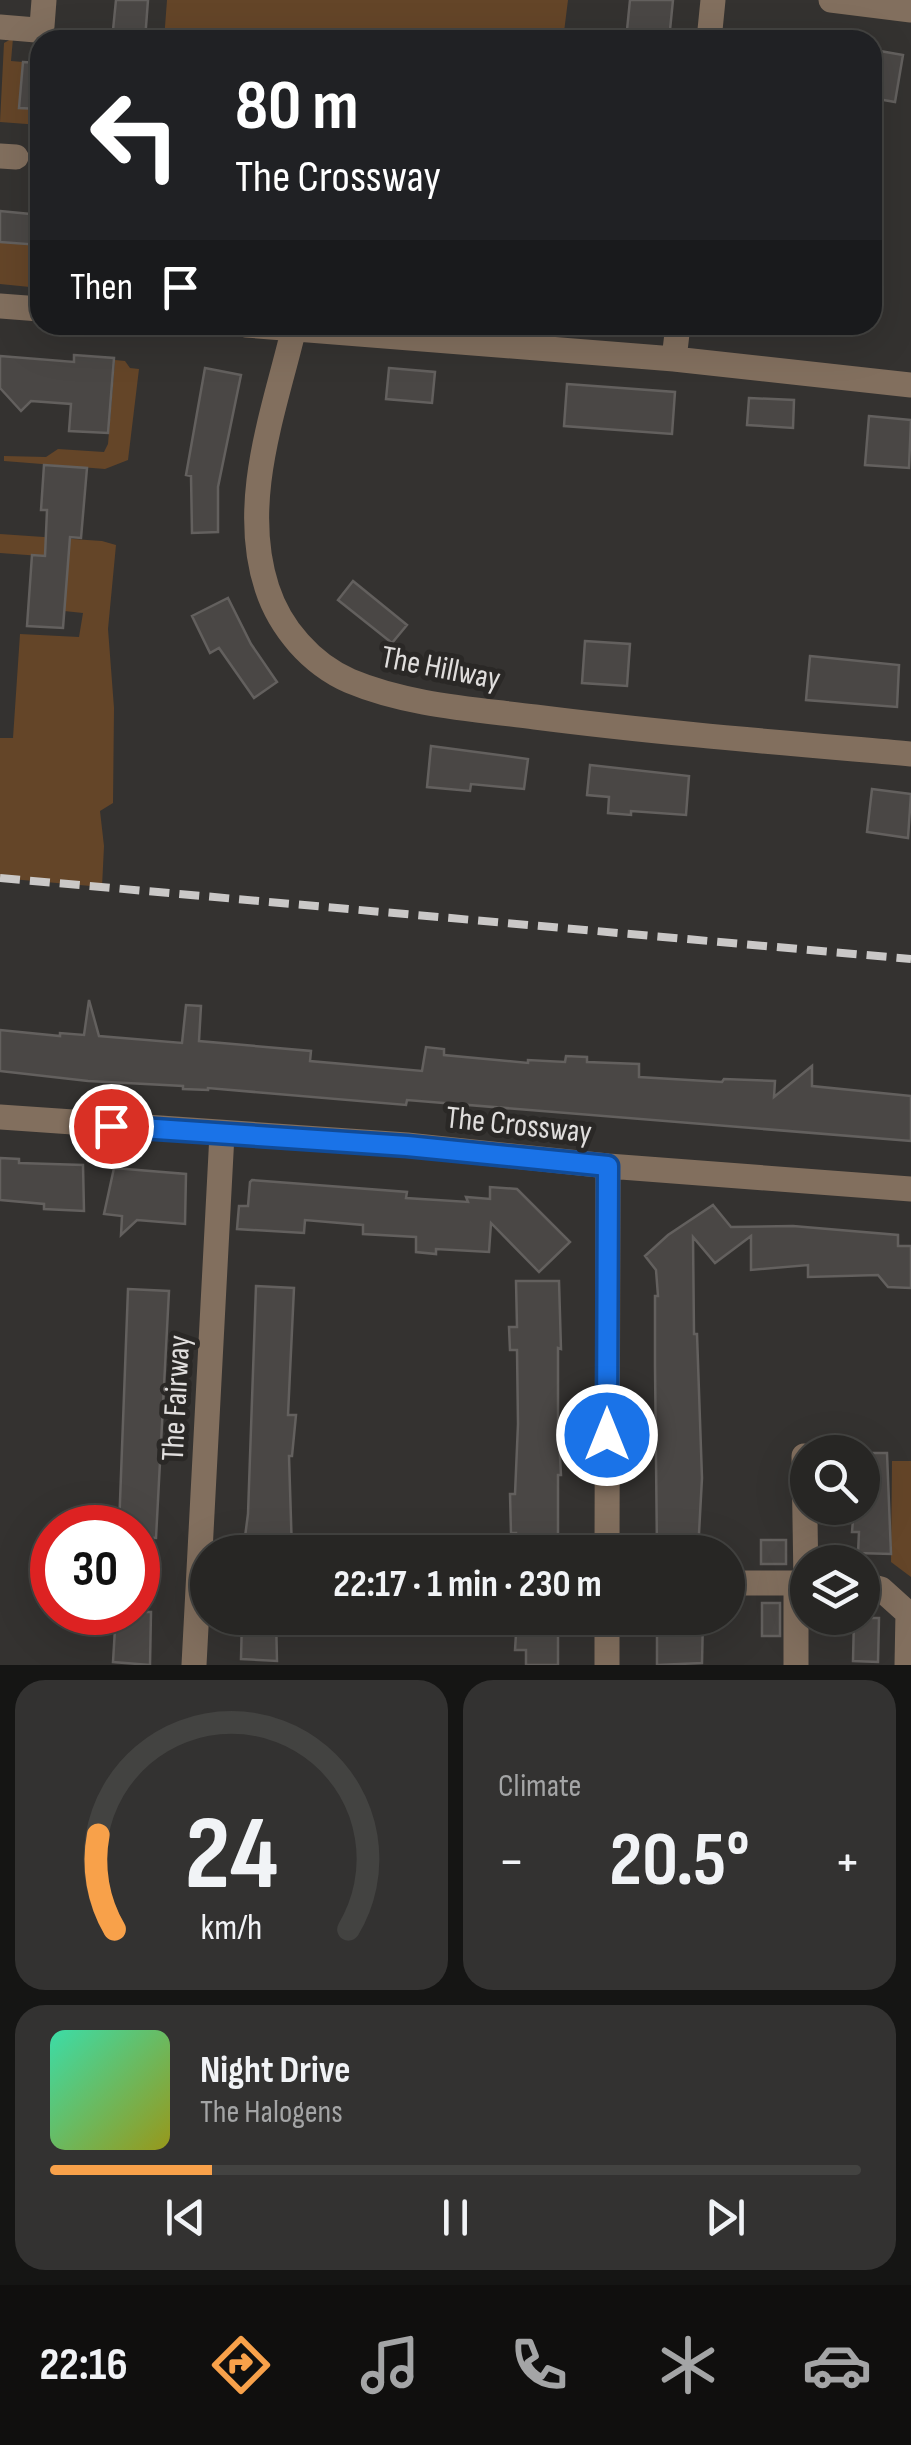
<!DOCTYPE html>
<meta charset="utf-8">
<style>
:root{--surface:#272624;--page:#333231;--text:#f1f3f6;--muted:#a4a5a6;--line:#434341;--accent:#f8a14a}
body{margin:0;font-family:"Sofia Sans Condensed",sans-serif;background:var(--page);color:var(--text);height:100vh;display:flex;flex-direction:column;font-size:38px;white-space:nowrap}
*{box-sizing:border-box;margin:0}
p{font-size:32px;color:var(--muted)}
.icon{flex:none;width:55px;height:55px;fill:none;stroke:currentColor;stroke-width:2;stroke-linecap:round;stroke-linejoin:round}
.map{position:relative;height:1665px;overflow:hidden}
.side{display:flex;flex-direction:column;gap:15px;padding:15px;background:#151514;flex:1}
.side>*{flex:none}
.banner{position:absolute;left:30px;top:30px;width:852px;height:305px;border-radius:30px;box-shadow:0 10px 40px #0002,0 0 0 2px var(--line);background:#202124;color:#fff;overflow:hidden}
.buttons{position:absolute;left:790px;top:1435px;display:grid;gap:20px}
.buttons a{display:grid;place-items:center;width:90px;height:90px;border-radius:50%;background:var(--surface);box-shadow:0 10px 40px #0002,0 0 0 2px var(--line);font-size:50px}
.speed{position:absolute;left:30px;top:1505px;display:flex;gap:20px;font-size:50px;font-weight:700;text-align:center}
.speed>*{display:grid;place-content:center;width:130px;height:130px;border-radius:50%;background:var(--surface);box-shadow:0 10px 40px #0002,0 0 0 2px var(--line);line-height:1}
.speed .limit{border:15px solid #d22;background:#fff;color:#111}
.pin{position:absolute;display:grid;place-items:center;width:85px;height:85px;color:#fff;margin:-42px;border:5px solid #fff;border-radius:50%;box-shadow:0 2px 10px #0007}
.me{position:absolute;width:110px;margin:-55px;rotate:0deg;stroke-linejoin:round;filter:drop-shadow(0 0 8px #0008)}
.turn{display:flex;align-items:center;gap:35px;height:210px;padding:0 40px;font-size:45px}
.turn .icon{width:130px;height:130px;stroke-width:2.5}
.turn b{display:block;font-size:70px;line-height:85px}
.then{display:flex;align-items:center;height:95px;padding:0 40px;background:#0003;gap:20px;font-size:38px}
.big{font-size:75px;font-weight:700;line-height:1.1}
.side .tile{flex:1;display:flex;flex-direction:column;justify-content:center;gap:15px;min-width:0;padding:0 35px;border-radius:30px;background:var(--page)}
.side .dial{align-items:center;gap:0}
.dial svg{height:260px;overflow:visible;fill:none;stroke:var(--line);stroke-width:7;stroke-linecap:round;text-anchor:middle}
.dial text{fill:var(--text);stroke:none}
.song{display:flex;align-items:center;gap:30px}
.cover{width:120px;height:120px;border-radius:15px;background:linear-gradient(135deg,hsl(160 70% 55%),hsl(60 70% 35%))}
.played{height:10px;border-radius:5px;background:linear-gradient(90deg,var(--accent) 20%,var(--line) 20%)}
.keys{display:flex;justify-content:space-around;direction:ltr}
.heat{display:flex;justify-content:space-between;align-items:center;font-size:55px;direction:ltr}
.side .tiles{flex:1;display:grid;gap:15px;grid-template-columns:1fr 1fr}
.tile:last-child{grid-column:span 2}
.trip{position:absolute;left:190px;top:1535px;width:555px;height:100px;border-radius:50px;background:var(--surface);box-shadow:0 10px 40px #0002,0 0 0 2px var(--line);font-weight:700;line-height:100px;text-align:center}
.dock{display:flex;height:160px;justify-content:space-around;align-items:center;background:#100f0e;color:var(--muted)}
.dock .icon{width:70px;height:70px}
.dock .on{color:var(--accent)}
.dock b{font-size:45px;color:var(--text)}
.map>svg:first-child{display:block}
.green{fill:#644528}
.building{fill:#4a4745;stroke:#63605e;stroke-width:2.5}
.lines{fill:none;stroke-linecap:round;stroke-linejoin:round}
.minor{stroke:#826f5e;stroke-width:25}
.rail{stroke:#cac8c7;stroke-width:8;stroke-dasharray:20 10;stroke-linecap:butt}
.route-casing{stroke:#114b97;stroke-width:25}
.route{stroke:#1a73e8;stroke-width:18}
.labels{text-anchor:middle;stroke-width:10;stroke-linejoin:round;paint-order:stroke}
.street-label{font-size:32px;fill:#e0dedd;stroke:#2a2826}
</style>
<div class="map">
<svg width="911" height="1665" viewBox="0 0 911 1665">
<rect width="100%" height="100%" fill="#343230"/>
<path class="green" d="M167,0H568L563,40H164Z
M13,38L11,61L23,62L20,108L40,109V125L0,122L4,43Z
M0,242L40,245V288L0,284Z
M115,360L125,361L130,368L139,369L128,460L105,469L4,461V456L46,457L58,449L104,452L108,444Z
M0,534L102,541L116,545L108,629L114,708L113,803L100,811L104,846L102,887L0,878V738H13L20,634L79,637L83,613L64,611L68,558L0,553Z
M892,1461H911V1577L891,1562Z"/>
<path class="building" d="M116,0H148L145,40H112Z
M630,0H673L669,40H626Z
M880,51L903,55L895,102L872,98Z
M23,62L40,63V109L19,108Z
M0,211L40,215V245L0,242Z
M74,355L114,358L108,433L69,431L71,404L31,401L21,411L0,388V356L74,362Z
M205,368L241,375L218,487V532L192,533L191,476L186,475Z
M389,368L435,372L432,403L386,399Z
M567,384L675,392L672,434L564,426Z
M749,398L794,400L793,428L747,425Z
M869,416L911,420L909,468L865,465Z
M44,465L87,468L81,538L70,537L63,628L27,626L32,555L45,556L47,510H41Z
M353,581L407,625L392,643L338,600Z
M228,598L251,644L277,682L254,698L219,648L210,653L192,616Z
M585,641L630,644L627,686L582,683Z
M810,656L899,665L897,707L806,700Z
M431,746L528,759L524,789L471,784L470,791L427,787Z
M590,765L689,776L686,815L631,811V815L608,813L609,797L587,795Z
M872,789L911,794L908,838L867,832Z
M89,1000L99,1036L182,1043L186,1005L201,1006L199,1041L311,1051L310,1061L422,1071L426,1047L444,1049V1055L528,1063V1060L565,1062L566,1056L587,1057V1062L639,1064V1077L722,1082L724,1079L775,1081L774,1097L812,1066V1086L911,1096V1141L407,1100L406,1105L208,1088V1090L183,1089V1086L88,1081L0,1071V1030L60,1036V1033L84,1035Z
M0,1158L19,1159V1163L83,1165L84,1211L44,1209V1204L0,1200Z
M114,1168L186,1174L185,1224L137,1220L121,1235L122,1216L104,1214Z
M252,1180L407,1192L406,1198L468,1202L466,1197L490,1199V1187L517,1189L570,1242L539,1272L491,1223L489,1252L436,1249V1254L416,1252V1237L363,1234V1225L305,1220L304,1233L237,1229L239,1206H248L250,1182Z
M713,1205L731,1227L793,1226L898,1235V1246H911V1288L888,1287L878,1275L808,1277V1265L751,1270V1236L715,1263L693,1237L694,1334H697L702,1478L698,1552H657L655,1367V1296H658L656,1270L645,1256L668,1235Z
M516,1281H559L561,1349L558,1348V1422L561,1475H558V1552H516V1533H511L510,1494H515L518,1424L517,1350H510L509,1327H517Z
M256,1286L294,1288L288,1415H296L292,1456H289L292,1552H243L248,1514Z
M128,1289L169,1291L156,1538L138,1537V1528H119Z
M862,1453H887L891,1554L858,1553L859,1532H852L854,1508H862Z
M761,1540H786V1564H761Z
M762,1603H780V1636H762Z
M116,1612H151L150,1665L113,1662Z
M242,1618H276L277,1661L241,1659Z
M517,1618H558V1665H526V1650H515Z
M662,1618H703L702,1663L657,1665V1620Z
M854,1618H879L878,1662L853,1661Z"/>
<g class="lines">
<path class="minor" d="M831,0L911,10
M0,27L36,30L42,26L44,0
M709,40L713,0
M0,156L16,157
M0,306L40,309
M246,325L674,359L911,385
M294,328C274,412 239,502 267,588C280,628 311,664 350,681C407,705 473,709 535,717C660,733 786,743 911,754
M674,359L678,325
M0,1117L407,1145L608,1166L911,1189
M804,1456L806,1583
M607,1552L608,1166
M728,1583H808
M796,1583V1665
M862,1584L881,1589L911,1616
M607,1618V1665
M194,1665L222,1134
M907,1665L908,1612"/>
<path class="rail" d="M0,878L911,959"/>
</g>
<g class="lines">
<g class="route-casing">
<path id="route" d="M111,1126L407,1146L608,1166L607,1435"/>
</g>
<use href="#route" class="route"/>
</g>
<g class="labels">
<g class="street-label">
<text transform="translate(441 667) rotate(11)" y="11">The Hillway</text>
<text transform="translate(519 1124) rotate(6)" y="11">The Crossway</text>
<text transform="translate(175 1398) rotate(-87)" y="11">The Fairway</text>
</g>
</g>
</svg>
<div class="buttons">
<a><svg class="icon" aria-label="search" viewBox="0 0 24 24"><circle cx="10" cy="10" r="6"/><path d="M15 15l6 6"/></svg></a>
<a><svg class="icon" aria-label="layers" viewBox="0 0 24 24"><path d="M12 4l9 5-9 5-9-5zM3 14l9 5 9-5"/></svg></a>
</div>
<div class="speed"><div class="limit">30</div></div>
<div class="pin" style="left:111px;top:1126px;background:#d93025"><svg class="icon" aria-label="arrive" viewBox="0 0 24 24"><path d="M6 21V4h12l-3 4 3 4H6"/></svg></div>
<svg class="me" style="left:607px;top:1435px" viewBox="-20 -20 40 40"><circle r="17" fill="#1a73e8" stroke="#fff" stroke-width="3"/><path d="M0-11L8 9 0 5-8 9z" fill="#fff"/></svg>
<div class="trip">22:17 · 1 min · 230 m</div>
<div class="banner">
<div class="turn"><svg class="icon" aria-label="left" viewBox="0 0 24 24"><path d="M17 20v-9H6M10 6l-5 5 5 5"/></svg><div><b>80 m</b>The Crossway</div></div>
<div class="then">Then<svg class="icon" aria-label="arrive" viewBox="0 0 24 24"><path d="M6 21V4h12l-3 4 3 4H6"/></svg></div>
</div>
</div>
<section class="side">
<div class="tiles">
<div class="tile dial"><svg viewBox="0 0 100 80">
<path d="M14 69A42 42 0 1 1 86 69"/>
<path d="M14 69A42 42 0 0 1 9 40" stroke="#f8a14a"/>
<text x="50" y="56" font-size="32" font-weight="700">24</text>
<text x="50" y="72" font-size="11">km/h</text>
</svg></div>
<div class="tile"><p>Climate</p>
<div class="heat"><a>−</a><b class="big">20.5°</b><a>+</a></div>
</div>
<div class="tile">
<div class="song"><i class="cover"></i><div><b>Night Drive</b><p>The Halogens</p></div></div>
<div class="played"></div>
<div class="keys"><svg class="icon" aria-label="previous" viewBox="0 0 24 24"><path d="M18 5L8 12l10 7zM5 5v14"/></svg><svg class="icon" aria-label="pause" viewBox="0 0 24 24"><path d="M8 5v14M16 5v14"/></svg><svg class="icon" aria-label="next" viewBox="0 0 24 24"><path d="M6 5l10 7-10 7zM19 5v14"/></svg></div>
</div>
</div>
</section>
<nav class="dock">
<b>22:16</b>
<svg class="icon on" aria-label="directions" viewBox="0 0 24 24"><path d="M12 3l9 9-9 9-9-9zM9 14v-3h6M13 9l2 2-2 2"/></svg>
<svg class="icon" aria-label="music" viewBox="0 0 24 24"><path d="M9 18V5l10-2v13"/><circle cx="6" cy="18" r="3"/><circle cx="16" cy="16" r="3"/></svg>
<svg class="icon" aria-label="phone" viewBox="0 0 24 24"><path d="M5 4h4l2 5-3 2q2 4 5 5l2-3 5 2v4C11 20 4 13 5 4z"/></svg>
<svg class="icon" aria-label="climate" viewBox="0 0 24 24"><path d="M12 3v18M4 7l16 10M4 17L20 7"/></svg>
<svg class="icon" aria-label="car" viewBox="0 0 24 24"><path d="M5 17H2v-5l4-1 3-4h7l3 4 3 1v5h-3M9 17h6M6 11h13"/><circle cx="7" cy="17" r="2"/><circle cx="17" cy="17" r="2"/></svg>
</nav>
